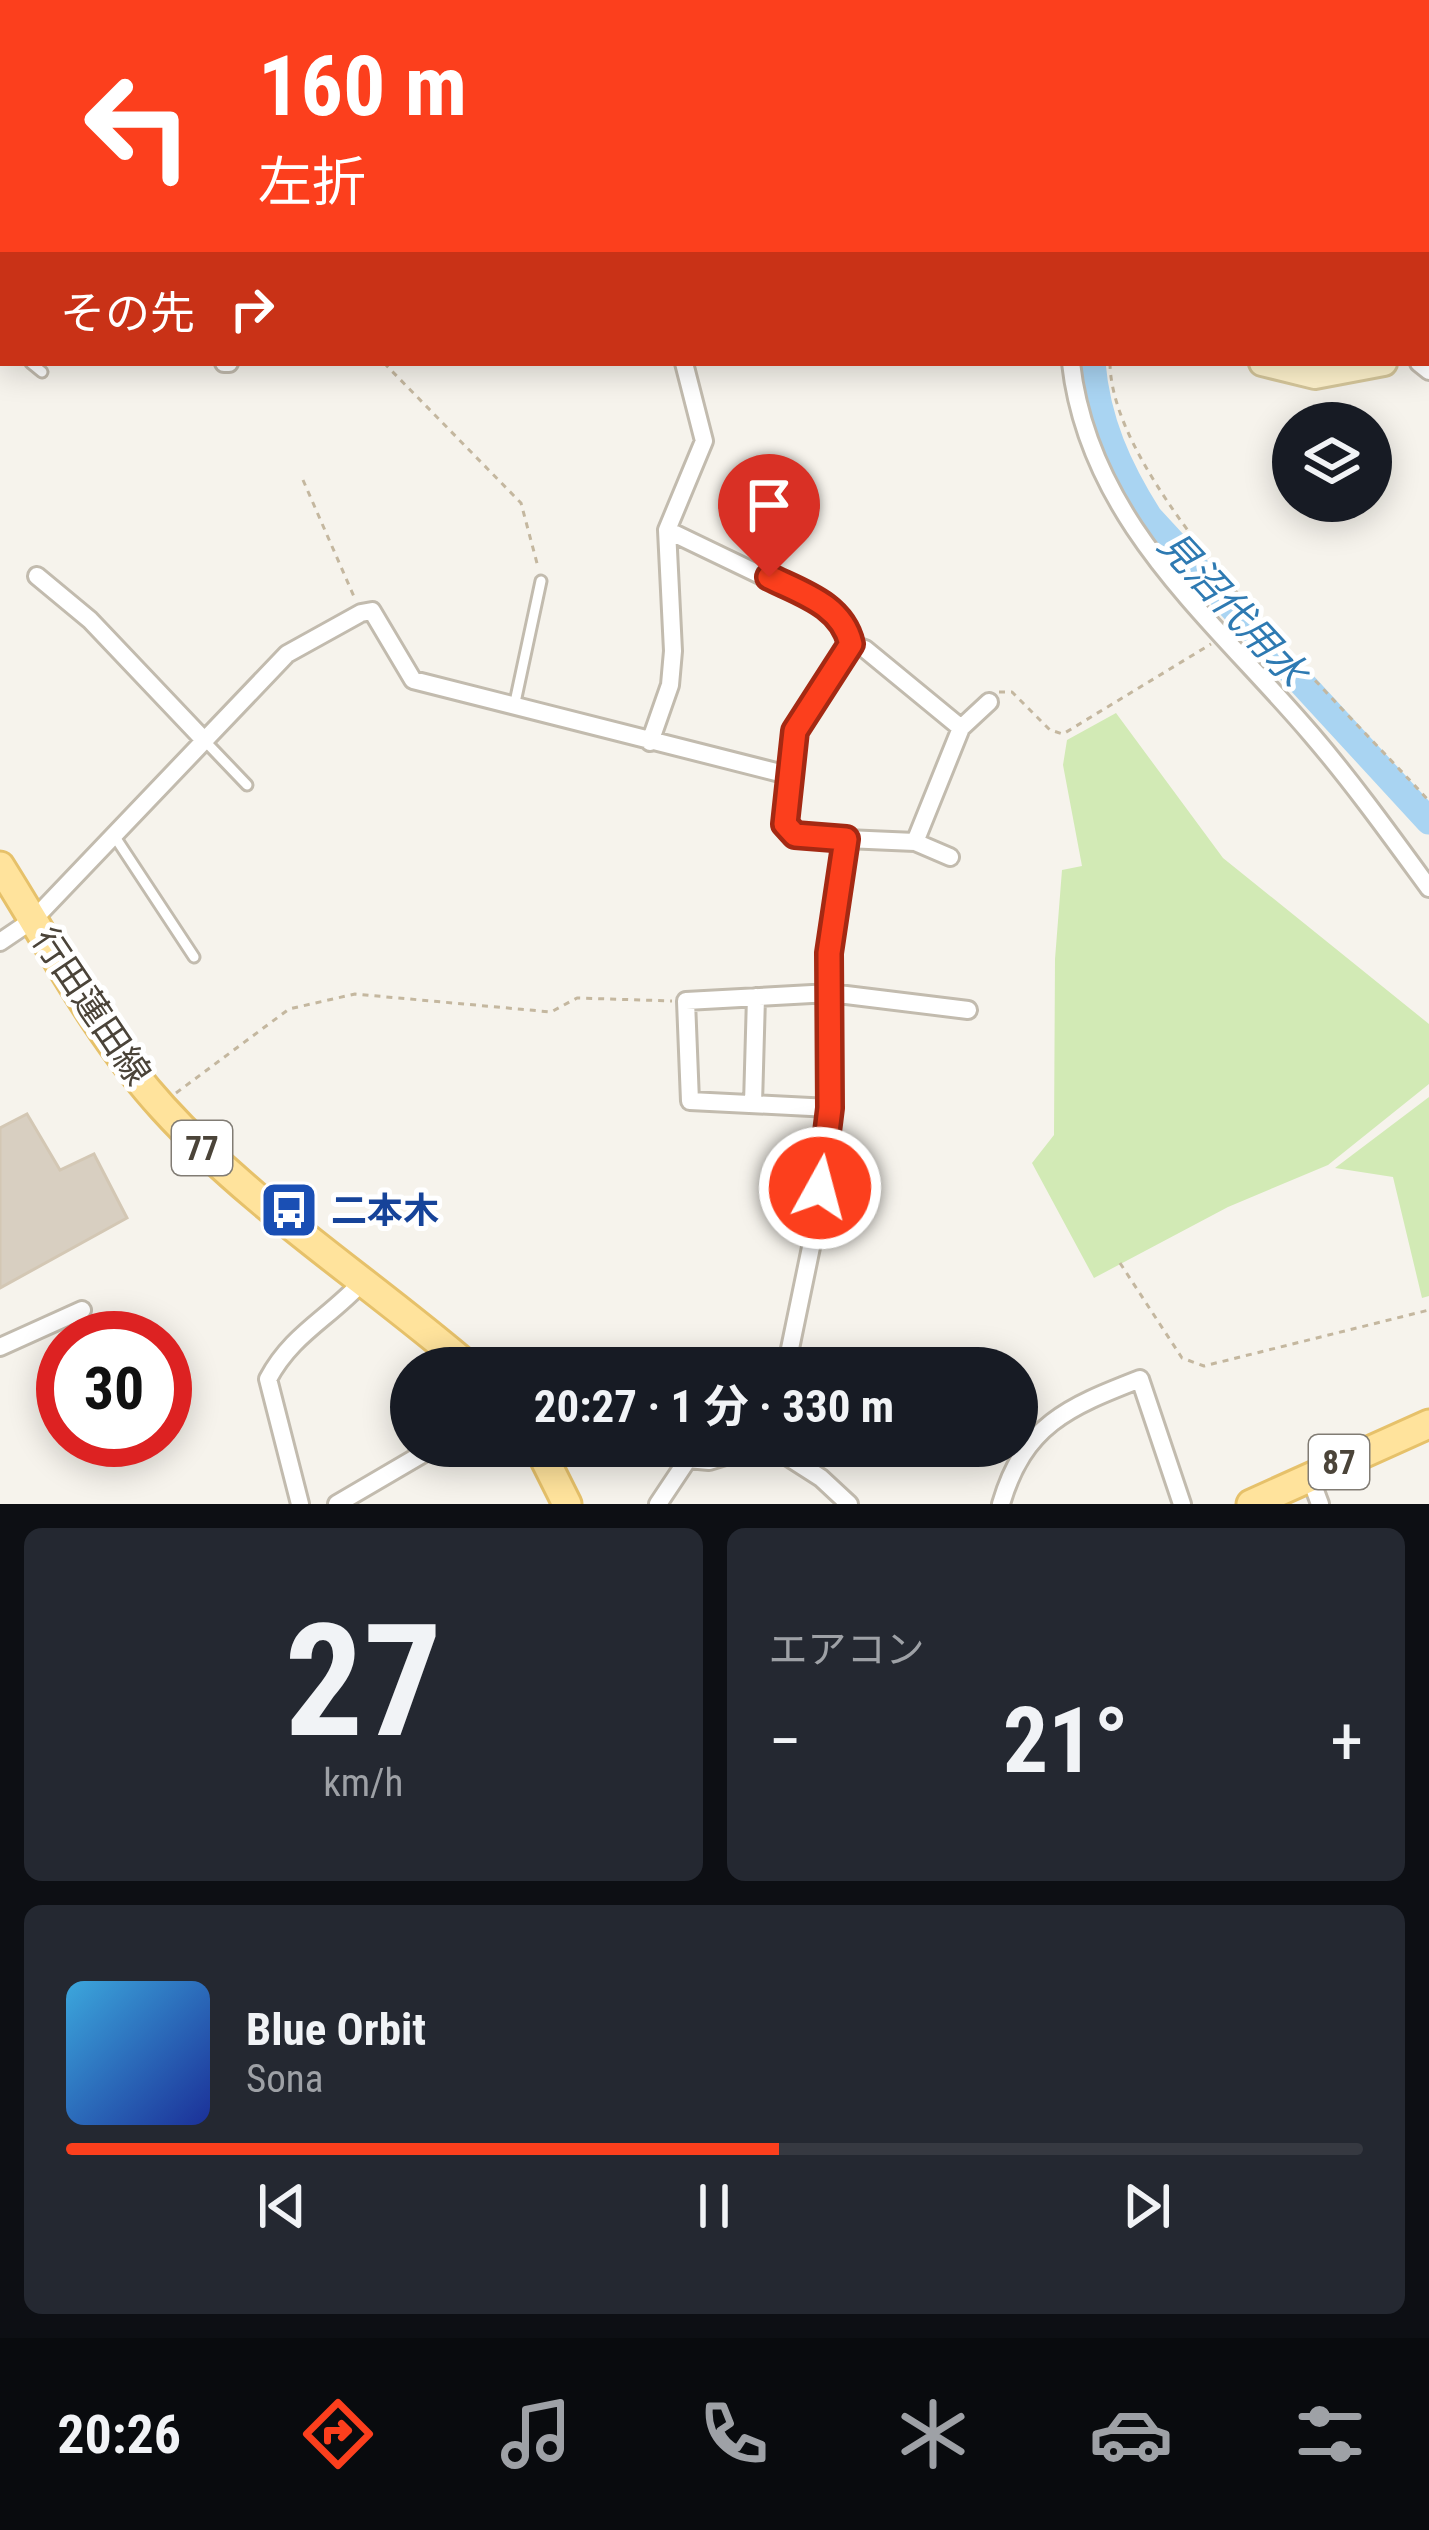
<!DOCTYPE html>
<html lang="ja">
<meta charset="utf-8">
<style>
:root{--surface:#171b24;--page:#242831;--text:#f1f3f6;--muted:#9ea1a6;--line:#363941;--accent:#fc3f1d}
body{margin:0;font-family:"Roboto Condensed","Noto Sans JP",sans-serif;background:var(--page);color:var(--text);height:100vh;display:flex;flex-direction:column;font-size:45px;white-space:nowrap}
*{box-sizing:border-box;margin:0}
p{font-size:39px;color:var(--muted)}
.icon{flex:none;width:66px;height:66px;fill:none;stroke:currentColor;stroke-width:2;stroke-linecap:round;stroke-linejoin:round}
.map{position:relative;height:1504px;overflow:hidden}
.details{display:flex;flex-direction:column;gap:24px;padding:24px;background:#0d0f14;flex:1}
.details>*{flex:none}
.top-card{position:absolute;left:0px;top:0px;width:1431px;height:366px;box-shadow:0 6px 30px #0003;background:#fc3f1d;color:#fff;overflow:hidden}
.controls{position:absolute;left:1272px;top:402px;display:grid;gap:24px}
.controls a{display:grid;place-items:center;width:120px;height:120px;border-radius:50%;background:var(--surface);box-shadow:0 6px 30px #0003;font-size:60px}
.speed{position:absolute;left:36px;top:1311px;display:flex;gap:24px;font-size:60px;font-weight:700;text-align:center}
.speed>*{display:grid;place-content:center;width:156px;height:156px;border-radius:50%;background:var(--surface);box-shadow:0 6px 30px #0003;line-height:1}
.speed .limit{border:18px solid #d22;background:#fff;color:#111}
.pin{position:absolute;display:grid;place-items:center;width:102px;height:102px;color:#fff;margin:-123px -51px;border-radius:50% 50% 50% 0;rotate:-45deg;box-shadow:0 0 12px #0007}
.pin .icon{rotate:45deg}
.me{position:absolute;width:132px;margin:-66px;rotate:7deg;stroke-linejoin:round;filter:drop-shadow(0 0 9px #0008)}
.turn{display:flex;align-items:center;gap:42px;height:252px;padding:0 60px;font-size:54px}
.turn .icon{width:156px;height:156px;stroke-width:2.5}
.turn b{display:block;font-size:84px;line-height:102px}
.then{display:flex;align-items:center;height:114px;padding:0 60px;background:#0003;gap:24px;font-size:45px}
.big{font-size:90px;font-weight:700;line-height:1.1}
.details .widget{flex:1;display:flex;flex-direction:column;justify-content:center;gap:18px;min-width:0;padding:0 42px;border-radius:18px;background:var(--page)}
.details .dial{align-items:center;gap:0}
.dial b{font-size:156px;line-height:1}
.song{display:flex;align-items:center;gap:36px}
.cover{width:144px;height:144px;border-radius:18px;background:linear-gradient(135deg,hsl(200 70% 55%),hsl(230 70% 35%))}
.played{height:12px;border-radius:6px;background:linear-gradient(90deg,var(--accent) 55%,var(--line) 55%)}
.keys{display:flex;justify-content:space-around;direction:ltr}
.heat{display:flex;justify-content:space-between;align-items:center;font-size:66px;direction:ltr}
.details .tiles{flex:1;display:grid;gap:24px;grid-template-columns:1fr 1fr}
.widget:last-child{grid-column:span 2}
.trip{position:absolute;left:390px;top:1347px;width:648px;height:120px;border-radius:60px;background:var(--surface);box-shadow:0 6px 30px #0003;font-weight:700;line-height:120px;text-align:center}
.menu{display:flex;height:192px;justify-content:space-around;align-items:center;background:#090b0e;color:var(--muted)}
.menu .icon{width:84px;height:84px}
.menu .selected{color:var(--accent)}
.menu b{font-size:54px;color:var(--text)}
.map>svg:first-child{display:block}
.green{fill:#d2eab5}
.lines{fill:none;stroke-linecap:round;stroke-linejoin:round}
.river{stroke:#a9d4f2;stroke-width:27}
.building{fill:#d8cfc1;stroke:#d3c7b4;stroke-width:3}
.lane-casing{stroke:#c2bbae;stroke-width:15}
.street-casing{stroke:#c2bbae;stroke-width:22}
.secondary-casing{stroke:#d6c79b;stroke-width:30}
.primary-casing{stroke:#e6c16a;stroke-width:33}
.path{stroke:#c4b79f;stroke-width:3;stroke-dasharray:6 6;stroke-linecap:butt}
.lane{stroke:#fff;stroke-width:9}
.street{stroke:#fff;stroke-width:16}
.secondary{stroke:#fff3cd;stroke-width:24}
.primary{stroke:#ffe39c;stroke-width:27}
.route-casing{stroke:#a42913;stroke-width:30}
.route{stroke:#fc3f1d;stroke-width:21}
.labels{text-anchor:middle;stroke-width:10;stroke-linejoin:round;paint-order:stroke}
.shield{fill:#fff;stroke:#817c74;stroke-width:3}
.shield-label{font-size:33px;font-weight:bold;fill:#4b4439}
.street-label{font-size:36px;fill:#4b4439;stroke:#fff}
.transit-label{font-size:36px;font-weight:bold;fill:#164399;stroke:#fff;text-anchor:start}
.water-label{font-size:39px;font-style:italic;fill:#2e7ab2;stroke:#fff}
</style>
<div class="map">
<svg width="1429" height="1504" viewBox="0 0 1429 1504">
<rect width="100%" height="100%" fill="#f6f3ec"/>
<path class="green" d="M1116,713L1223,858L1429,1024V1084L1328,1165L1228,1207L1094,1278L1032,1163L1054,1135L1055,959L1062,870L1082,866L1063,765L1067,740Z
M1429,1097V1296L1422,1298L1393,1177L1335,1168Z"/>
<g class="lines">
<path class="river" d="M1091,3V0
M1092,363C1097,421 1118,468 1149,517L1429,821"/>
</g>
<path class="building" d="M27,1114L60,1170L94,1154L127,1218L0,1288V1128Z"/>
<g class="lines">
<g class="lane-casing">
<path id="lane" d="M94,0L95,3
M15,3L18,0
M228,3L232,0
M293,3L296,0
M0,18L3,15
M0,68L3,65
M0,338L3,340
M31,363L42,372
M514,707L541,581
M203,739L247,785
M115,837L194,957"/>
</g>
<g class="street-casing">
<path id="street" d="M1352,0L1356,3
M590,3V0
M1123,3V0
M0,41L3,45
M0,123L3,120
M0,146L3,149
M224,363H229
M1071,363C1089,522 1214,620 1311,734C1353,783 1391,836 1429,888
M1419,363L1429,371
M667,530L831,609L848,627L851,644L865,649L961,728L915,842L846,839
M37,576L90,620L203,739
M961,728L989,702
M650,742L670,685L673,651L667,530L704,441L684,363
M915,842L950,857
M0,942L34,919L287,654L361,613L372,611L413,680L788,775
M753,1104L756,997
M830,1108L690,1101L686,1001L830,993L968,1010
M0,1347L82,1310
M786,1368L815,1228L830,1108L829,953L846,839L795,835L785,824C791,731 798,718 851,644
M771,1446L821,1478L849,1504
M1310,1477L1320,1504
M300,1504L268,1379C292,1334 328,1319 363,1281
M337,1504L436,1446
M658,1504L688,1459L709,1461L758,1446
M1001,1504C1024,1425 1068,1407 1140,1379L1182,1504"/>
</g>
<g class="secondary-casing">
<path id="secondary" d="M430,0L434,3
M1428,354H1429
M1262,363L1315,376L1384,363"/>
</g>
<g class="primary-casing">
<path id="primary" d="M0,866C51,947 98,1037 163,1108C253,1207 369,1281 470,1368
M538,1446L567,1504
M1251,1504L1429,1424"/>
</g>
<path class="path" d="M1076,0V3
M470,3L472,0
M1428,51H1429
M384,363L521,503L538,567
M1110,363C1111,488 1342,705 1429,801
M303,480L355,599
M999,692H1012L1050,730L1063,734L1211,644
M176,1093L289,1009L355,994L551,1012L577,998L672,1001
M1120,1263L1182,1358L1204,1366L1429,1310"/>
<use href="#lane" class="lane"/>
<use href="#street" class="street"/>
<use href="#secondary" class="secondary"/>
<use href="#primary" class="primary"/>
</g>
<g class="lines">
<g class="route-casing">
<path id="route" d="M769,577C802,593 842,605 851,644L795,731L785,824L795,835L846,839L829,953L830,1108L820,1188"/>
</g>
<use href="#route" class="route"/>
</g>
<defs>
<g id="bus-square" transform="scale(3)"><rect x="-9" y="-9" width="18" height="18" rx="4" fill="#1a4fb4" stroke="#fff"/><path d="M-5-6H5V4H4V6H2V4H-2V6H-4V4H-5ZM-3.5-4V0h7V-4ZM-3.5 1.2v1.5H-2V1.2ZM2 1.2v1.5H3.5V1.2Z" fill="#fff"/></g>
</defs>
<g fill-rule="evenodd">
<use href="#bus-square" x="289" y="1210"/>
</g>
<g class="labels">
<g class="shield">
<rect x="172" y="1121" width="60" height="54" rx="9"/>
<rect x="1309" y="1435" width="60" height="54" rx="9"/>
</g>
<g class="shield-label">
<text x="202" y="1160">77</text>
<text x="1339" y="1474">87</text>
</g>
<g class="street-label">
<text transform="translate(92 1006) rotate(56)" y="13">行田蓮田線</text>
</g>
<g class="transit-label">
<text x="331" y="1223">二本木</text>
</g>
<g class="water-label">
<text transform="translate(1233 608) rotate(47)" y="14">見沼代用水</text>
</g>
</g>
</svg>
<div class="controls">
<a><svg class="icon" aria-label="layers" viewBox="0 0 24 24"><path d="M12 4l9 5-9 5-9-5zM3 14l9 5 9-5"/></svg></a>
</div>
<div class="speed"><div class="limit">30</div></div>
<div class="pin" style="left:769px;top:577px;background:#d93025"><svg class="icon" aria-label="arrive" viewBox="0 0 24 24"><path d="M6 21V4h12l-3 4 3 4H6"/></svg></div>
<svg class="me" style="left:820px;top:1188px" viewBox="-20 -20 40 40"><circle r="17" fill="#fc3f1d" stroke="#fff" stroke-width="3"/><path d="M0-11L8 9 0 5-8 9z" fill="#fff"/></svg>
<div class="trip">20:27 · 1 分 · 330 m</div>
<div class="top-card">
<div class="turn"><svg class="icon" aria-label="left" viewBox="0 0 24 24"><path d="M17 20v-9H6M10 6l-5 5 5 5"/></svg><div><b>160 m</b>左折</div></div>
<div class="then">その先<svg class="icon" aria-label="right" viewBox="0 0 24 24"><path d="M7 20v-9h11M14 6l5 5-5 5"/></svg></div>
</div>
</div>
<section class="details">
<div class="tiles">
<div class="widget dial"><b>27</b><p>km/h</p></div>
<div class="widget"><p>エアコン</p>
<div class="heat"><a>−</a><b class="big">21°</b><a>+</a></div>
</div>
<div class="widget">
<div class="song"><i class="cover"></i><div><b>Blue Orbit</b><p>Sona</p></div></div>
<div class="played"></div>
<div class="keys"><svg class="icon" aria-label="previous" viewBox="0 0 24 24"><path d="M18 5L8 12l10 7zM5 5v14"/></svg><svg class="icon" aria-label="pause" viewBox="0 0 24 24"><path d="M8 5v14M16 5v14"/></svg><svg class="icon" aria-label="next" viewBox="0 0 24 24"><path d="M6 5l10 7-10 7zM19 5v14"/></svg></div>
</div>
</div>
</section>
<nav class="menu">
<b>20:26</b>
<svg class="icon selected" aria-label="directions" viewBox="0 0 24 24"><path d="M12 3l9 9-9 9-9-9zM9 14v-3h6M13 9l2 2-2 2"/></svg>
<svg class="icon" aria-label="music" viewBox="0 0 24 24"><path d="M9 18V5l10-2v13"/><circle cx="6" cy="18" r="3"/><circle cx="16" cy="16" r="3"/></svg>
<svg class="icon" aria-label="phone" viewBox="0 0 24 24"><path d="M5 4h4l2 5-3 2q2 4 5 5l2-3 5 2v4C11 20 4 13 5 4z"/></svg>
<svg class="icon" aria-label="climate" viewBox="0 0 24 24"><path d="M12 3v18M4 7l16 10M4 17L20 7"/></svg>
<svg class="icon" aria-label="car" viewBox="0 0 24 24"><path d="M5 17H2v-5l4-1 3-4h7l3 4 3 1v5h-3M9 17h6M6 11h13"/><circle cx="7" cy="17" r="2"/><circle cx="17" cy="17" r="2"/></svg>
<svg class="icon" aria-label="filters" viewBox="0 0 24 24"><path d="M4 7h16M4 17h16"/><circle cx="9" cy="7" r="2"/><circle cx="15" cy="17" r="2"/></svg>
</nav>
